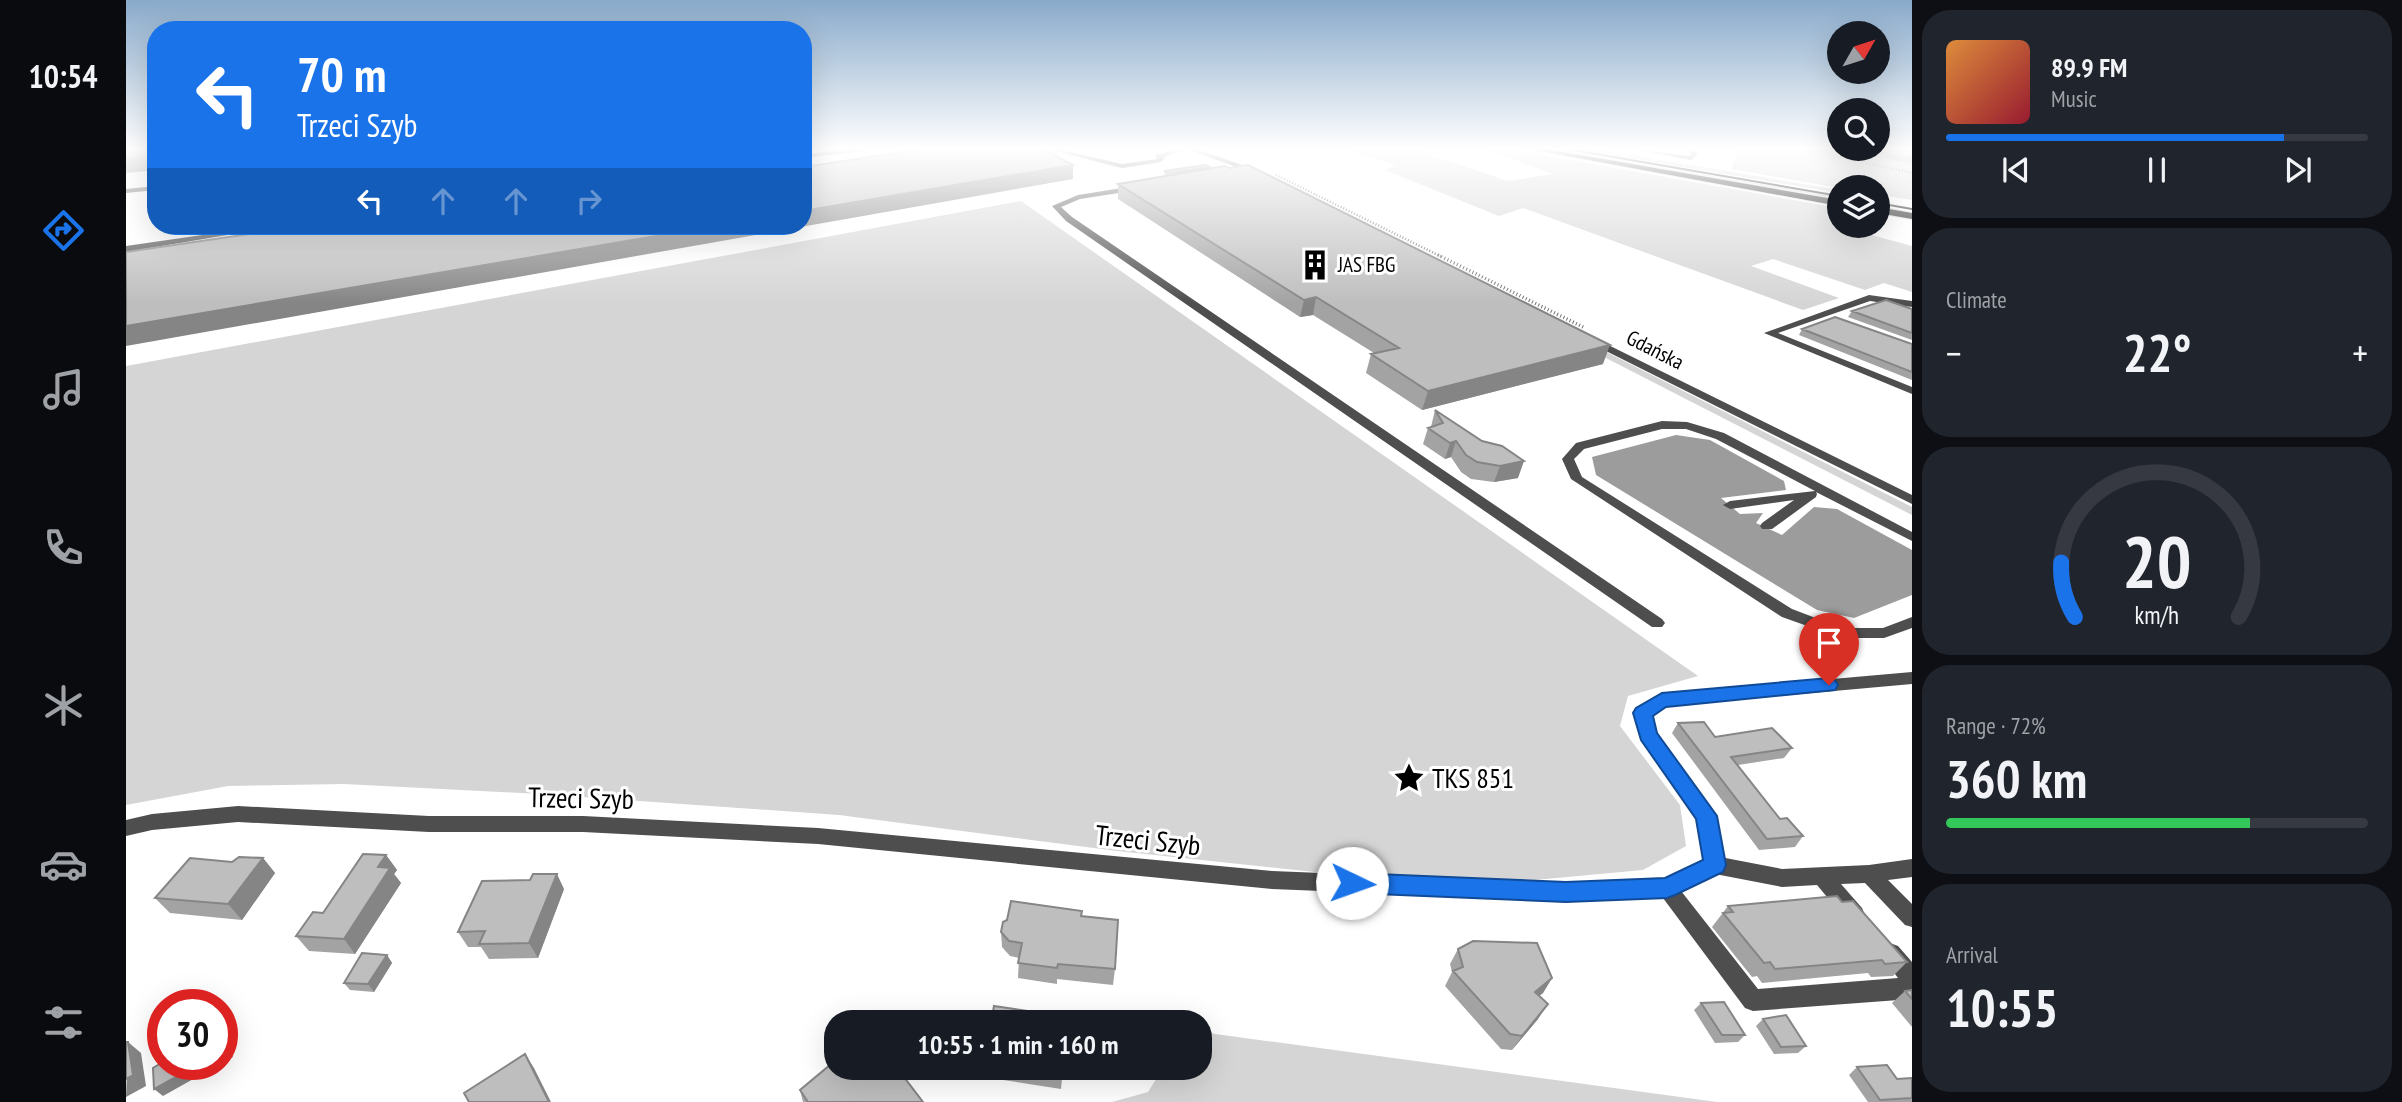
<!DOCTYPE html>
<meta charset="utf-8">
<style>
:root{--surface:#171b24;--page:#20242c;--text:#f1f3f6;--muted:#9ea1a6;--line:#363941;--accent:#1a73e8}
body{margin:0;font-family:"PT Sans Narrow",sans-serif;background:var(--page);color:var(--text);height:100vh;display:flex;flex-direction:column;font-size:26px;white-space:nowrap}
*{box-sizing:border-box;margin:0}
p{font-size:23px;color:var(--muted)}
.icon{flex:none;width:38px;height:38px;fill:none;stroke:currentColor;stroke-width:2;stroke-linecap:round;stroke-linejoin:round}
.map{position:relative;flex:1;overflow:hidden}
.panel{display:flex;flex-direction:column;gap:10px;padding:10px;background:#0d0f14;width:490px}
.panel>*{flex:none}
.guide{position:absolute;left:21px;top:21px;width:665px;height:214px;border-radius:28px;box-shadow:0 7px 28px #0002;background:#1a73e8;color:#fff;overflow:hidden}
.needle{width:46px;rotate:51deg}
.controls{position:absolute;left:1701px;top:21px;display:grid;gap:14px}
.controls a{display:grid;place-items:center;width:63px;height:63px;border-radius:50%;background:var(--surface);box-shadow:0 7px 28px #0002;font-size:35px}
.speed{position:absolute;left:21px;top:989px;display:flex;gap:14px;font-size:35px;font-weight:700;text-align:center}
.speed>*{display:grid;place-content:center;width:91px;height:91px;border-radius:50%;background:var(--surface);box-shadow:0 7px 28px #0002;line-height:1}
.speed .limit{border:10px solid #d22;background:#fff;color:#111}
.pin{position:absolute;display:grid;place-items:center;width:60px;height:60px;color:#fff;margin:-72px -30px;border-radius:50% 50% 50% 0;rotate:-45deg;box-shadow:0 0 7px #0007}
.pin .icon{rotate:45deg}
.me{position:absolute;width:77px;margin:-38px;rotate:93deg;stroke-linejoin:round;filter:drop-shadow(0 0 5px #0008)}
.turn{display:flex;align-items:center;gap:24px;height:147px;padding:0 35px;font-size:32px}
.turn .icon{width:91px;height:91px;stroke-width:2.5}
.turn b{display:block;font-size:49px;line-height:60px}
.lanes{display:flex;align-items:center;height:66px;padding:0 35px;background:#0003;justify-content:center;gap:35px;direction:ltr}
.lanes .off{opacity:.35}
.big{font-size:52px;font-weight:700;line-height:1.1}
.panel .tile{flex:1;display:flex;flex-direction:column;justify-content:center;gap:10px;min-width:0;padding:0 24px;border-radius:28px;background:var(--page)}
.panel .dial{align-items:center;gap:0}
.dial svg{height:182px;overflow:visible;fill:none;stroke:var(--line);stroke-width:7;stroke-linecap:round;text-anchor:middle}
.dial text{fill:var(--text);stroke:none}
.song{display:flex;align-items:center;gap:21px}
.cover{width:84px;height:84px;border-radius:10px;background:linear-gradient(135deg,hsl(30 70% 55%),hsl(350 70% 35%))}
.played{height:7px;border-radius:4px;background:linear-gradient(90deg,var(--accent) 80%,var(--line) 80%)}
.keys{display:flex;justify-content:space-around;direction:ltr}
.heat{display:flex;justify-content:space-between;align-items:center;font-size:38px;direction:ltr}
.charge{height:10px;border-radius:5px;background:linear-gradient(90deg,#34c759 72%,var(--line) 0)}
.trip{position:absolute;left:698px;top:1010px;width:388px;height:70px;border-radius:28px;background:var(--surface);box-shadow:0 7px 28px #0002;font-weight:700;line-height:70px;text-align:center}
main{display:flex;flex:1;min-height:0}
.tabs{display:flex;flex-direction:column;width:126px;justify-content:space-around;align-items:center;background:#090b0e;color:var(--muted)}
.tabs .icon{width:49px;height:49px}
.tabs .on{color:var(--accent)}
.tabs b{font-size:32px;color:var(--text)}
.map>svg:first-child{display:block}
.green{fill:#d5d5d5}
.water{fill:#9c9c9c}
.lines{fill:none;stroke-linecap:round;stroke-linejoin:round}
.primary-casing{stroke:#dbdbdb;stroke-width:2}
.path-far1{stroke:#707070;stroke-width:2.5;stroke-dasharray:1 2;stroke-linecap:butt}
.path{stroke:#707070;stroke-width:3.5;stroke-dasharray:1 2.5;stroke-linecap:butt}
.lane{fill:#4e4e4e;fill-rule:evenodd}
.street{fill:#4e4e4e;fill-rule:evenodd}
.primary{fill:#000;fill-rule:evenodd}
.tram{stroke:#000;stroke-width:2}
.wall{fill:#a3a3a3}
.shaded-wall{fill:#858585}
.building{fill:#bebebe;stroke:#858585;stroke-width:2}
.route{fill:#1a73e8;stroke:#114b97;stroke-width:2}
.labels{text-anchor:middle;stroke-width:6;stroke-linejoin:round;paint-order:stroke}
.far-poi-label{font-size:21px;fill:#000;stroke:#fff;text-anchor:start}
.far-street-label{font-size:21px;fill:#000;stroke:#fff}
.near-poi-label{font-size:28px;fill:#000;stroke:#fff;text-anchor:start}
.near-street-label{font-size:28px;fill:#000;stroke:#fff}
</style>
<main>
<nav class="tabs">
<b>10:54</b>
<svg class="icon on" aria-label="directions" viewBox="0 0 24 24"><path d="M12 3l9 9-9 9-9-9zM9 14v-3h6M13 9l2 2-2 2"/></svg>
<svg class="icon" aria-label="music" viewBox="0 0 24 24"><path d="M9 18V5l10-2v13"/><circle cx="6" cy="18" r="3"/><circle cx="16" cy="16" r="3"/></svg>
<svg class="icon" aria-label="phone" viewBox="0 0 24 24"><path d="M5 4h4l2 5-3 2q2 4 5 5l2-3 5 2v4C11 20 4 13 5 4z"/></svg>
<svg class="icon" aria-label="climate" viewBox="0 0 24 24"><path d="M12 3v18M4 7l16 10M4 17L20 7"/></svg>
<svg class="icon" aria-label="car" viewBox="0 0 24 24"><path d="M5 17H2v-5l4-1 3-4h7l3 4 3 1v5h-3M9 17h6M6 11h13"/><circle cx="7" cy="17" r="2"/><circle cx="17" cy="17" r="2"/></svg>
<svg class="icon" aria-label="filters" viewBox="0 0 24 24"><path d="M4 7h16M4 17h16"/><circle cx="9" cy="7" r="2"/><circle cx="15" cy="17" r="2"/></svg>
</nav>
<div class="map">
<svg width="1786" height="1102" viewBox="0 0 1786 1102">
<rect width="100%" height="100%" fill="#fff"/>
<path class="green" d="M1221,149H1286L1382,181L1427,174L1360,149H1382L1713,208V226L1786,246V292L1758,283L1739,290L1647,259L1625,266L1713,298L1677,310L1397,208L1373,216L1259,170L1269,165Z
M1426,149L1713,197V199Z
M1450,149H1470L1713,190V193Z
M1613,149H1786V200L1752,195V187L1713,188L1605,169Z
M1129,178L1143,181L1786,507V515Z
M895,201L1572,676L1502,696L1494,726L1554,805L1560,846L1517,870L1397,881L1264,880L991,851L713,815L414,794L218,784L102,786L0,805V366Z
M1075,1032L1591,1102H986L1022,1092L1037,1068H1074Z"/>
<path class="water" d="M1550,435L1584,440L1658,481L1660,490L1595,498L1614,514L1637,513L1630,523L1656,535L1688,507L1711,509L1786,550V595L1728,618L1691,610L1470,475L1466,457Z"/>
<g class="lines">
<g class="primary-casing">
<path id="primary" d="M1403,149H1420L1713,200V206Z
M1752,207L1786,213V219L1752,213Z"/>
</g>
<path class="path-far1" d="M1676,149L1786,173
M1150,175L1316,257"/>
<path class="path" d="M1312,255L1459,328"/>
<path class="lane" d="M734,149H757L677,158V154Z
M921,149H932L996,164L1031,159L1029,155L1051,149H1061L1040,156L1035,162L996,168Z
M1507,149L1563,156L1565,154L1560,149H1567L1572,154L1565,160Z
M30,186V190L0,193V189Z
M1009,186L1013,188L1012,190L954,199L935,207L946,217L1536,619L1539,623L1536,627H1526L940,221L926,206L952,195Z
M138,226H156L0,252V246Z
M1743,295L1786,301V307L1744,301L1652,333L1786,387V394L1638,333Z
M1536,421L1561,422L1598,433L1786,532V541L1690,492L1691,494L1690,497L1646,529H1636L1634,526L1636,523L1668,500L1604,509L1597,505L1604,501L1689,491L1590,439L1560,429H1536L1458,449L1448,459L1456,477L1666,609L1716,628H1757L1786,617V628L1758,638H1715L1656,617L1445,479L1436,459L1450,443Z
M1589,856L1656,869L1743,865L1786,859V877L1762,880L1786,904V927L1779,925L1739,883L1715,884L1736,908L1739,915L1736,922L1729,924L1722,922L1691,885L1656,887L1589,874L1582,871L1579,865L1582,859Z
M1541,879L1548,882L1632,989L1772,978L1753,953L1756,946L1764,943L1772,946L1786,962V999L1627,1011L1619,1008L1534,894L1531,888L1534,882Z"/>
<path class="street" d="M1061,149H1070L1139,173L1132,175Z
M1466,337L1786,495V504L1462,342L1461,340Z
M1786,672V684L1540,706L1526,715L1530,733L1589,816L1599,865L1596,871L1541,897L1440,901L1146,889L692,844L457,832H303L112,822L26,830L0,836V820L26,814L112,806L303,816H457L692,828L1146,871L1440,883L1539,879L1578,861L1571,818L1516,740L1509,713L1511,709L1536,694Z"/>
<use href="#primary" class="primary"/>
<path class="tram" d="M1441,149L1713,196
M1752,203L1786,209"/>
</g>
<path class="wall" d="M1713,149H1786V164Z
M1038,171L1477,364L1296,410L1240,373L1245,354L1248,353L1187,315L1174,317L992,199V184L1039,176Z
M1786,309V340L1722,317L1726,311Z
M1676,329L1786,344V380L1673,335Z
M1309,410L1392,478L1368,482L1345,479L1335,472L1325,457L1319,459L1297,444L1302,428L1305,427Z
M1552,723L1589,737L1666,748L1658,758L1612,765L1654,819L1677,836L1669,847L1633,850L1546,733Z
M260,855L271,870L268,874L275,883L229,954L183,951L170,936Z
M137,858L149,873L116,920L44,913L29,898L106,862Z
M438,889L412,958L363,959L355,947H342L332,932Z
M1716,902L1781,962L1767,976L1745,977L1742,973L1636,983L1631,976L1626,977L1586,927L1602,906Z
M956,916L989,969L987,985L931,979V984L892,978L893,958L884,956L876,947L875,932Z
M1332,949L1426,978L1417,993L1413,996L1412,1019L1386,1050L1375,1049L1319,986L1326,972L1324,964Z
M261,955L266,963L248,992L224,990L218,983Z
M1786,990V1027L1766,1003L1779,991Z
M1575,1003L1619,1035L1612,1042L1589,1043L1568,1010Z
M1637,1019L1680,1046L1672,1053L1648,1054L1630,1026Z
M1731,1067L1771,1079L1786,1078V1102H1742L1723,1075Z
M838,1068H937L935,1089L839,1074Z
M729,1071L797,1102H677L674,1090Z"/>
<path class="shaded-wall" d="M30,156V170L0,173V158Z
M947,165V179L0,346V326L589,226H677V211Z
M1190,297L1187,315L1174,317L1178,300Z
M1484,345L1477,364L1296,410L1302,391Z
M1330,441L1325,457L1319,459L1324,443Z
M1398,461L1392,478L1368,482L1374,466Z
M260,855L271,870L268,874L275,883L229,954L218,939L252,867Z
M137,858L149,873L116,920L102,904Z
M431,874L438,889L412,958L403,943Z
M261,955L266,963L248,992L242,984Z
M1426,978L1417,993L1399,1007L1409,992Z
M1422,1004L1412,1019L1386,1050L1396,1036Z
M96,1039L107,1057L96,1063Z
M2,1042L15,1053L20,1086L0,1097Z
M399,1054L408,1068L425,1102H423Z
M73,1064H94L37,1096L28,1089Z"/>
<path class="building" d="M0,149H30V156L0,158Z
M798,149H917L947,165L677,211V167Z
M1738,149H1786V159Z
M1079,165L1084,167L1044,173L1038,171Z
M1122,165L1484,345L1302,391L1245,354L1273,348L1190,297L1178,300L992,184L1099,166L1103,168Z
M178,226H589L0,326V252Z
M1760,300L1786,309V333L1726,311Z
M1709,317L1786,344V372L1676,329Z
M1309,410L1356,441L1376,446L1398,461L1374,466L1351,462L1340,455L1330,441L1324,443L1302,428L1317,423Z
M1578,722L1589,737L1646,728L1666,748L1605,757L1654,819L1661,818L1677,836L1641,839L1552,723Z
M237,854L260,855L252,867L264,868L218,939L170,936L187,912L197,913Z
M113,857L137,858L102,904L29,898L64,858L106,862Z
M407,874H431L403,943L353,944L359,931L332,932L356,881L404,880Z
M1711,896L1716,902L1727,901L1781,962L1759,964L1756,960L1649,969L1644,962L1638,963L1597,913L1607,912L1602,906Z
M885,901L956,911L955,916L992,920L989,969L932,964L931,968L892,963L896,943L883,941L875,932L877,922L881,920Z
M1347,941L1411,943L1426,978L1409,992L1422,1004L1396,1036L1384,1034L1327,971L1337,967L1332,949Z
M236,953L261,955L242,984L218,983Z
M1786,990V999L1779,991Z
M1598,1002L1619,1035H1596L1575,1003Z
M868,1006L942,1017V1022H865Z
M1660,1015L1680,1046L1655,1047L1637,1019Z
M0,1042H2L7,1075L0,1079Z
M399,1054L423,1102H343L338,1093Z
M710,1060V1068H727L729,1071L732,1068H771L797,1102H682L674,1090Z
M37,1062V1064H73L28,1089L27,1068Z
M1761,1065L1771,1079L1786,1078V1098L1754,1100L1731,1067Z
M891,1068H936V1075Z"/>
<linearGradient id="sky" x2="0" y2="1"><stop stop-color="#89aaca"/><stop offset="0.49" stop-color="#fff"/><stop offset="1" stop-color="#fff" stop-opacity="0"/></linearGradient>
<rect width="1786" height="303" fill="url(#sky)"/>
<path class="route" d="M1703,678L1709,680L1712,685L1709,690L1540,707L1527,716L1531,733L1591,816L1600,865L1597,872L1549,895L1541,898L1440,902L1226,893L1218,890L1215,883L1218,876L1226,873L1440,882L1539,878L1577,860L1570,819L1515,740L1507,713L1510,708L1536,693Z"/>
<defs>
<g id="building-bare" transform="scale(2.415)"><path d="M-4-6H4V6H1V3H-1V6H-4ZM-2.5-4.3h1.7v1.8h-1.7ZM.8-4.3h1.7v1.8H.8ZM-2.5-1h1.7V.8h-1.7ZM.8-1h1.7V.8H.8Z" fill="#000" stroke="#fff" stroke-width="2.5" paint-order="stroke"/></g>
<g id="sight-bare" transform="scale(2.415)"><path d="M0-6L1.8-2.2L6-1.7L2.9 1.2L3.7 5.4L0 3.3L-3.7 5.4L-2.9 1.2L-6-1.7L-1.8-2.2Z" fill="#000" stroke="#fff" stroke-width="2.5" paint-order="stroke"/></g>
</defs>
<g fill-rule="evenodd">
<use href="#building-bare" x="1189" y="265"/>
<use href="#sight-bare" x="1283" y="778"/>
</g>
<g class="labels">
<g class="far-poi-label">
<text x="1212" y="272">JAS FBG</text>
</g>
<g class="far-street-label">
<text transform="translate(1529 350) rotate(27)" y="7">Gdańska</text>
</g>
<g class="near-poi-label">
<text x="1306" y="788">TKS 851</text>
</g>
<g class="near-street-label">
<text transform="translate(455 798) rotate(1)" y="10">Trzeci Szyb</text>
<text transform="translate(1022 840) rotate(6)" y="10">Trzeci Szyb</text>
</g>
</g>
</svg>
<div class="controls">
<a><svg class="needle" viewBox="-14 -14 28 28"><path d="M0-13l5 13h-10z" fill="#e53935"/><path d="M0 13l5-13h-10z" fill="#9ea1a6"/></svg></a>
<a><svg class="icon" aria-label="search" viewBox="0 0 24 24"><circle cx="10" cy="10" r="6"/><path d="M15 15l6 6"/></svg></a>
<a><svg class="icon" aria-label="layers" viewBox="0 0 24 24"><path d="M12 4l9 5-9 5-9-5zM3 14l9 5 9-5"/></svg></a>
</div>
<div class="speed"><div class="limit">30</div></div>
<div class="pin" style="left:1703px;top:685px;background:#d93025"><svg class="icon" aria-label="arrive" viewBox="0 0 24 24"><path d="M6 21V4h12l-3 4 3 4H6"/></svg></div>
<svg class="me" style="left:1226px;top:883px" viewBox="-20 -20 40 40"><circle r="19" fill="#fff"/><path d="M0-13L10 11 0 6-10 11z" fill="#1a73e8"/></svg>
<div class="trip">10:55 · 1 min · 160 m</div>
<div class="guide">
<div class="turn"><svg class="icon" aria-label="left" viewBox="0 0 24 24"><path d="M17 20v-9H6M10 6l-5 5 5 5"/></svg><div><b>70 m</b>Trzeci Szyb</div></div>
<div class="lanes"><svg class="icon" aria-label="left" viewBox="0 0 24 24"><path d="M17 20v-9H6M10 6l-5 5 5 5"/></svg><svg class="icon off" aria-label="ahead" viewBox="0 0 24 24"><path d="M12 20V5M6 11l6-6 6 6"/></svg><svg class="icon off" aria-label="ahead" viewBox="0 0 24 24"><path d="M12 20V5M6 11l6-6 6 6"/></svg><svg class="icon off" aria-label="right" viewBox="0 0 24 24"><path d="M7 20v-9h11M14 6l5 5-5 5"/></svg></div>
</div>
</div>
<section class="panel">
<div class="tile">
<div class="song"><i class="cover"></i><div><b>89.9 FM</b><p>Music</p></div></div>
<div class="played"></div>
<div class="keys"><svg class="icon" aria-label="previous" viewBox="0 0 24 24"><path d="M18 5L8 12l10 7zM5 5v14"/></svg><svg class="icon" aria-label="pause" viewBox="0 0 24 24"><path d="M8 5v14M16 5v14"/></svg><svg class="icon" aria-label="next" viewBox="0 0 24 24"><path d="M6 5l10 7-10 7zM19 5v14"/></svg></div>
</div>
<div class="tile"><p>Climate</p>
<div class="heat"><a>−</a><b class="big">22°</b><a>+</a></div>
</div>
<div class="tile dial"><svg viewBox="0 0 100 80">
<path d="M14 69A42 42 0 1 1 86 69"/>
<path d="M14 69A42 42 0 0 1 8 45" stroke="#1a73e8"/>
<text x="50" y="56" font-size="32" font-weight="700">20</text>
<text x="50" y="72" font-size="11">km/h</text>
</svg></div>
<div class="tile"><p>Range · 72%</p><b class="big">360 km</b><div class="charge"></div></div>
<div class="tile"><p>Arrival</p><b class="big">10:55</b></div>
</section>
</main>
